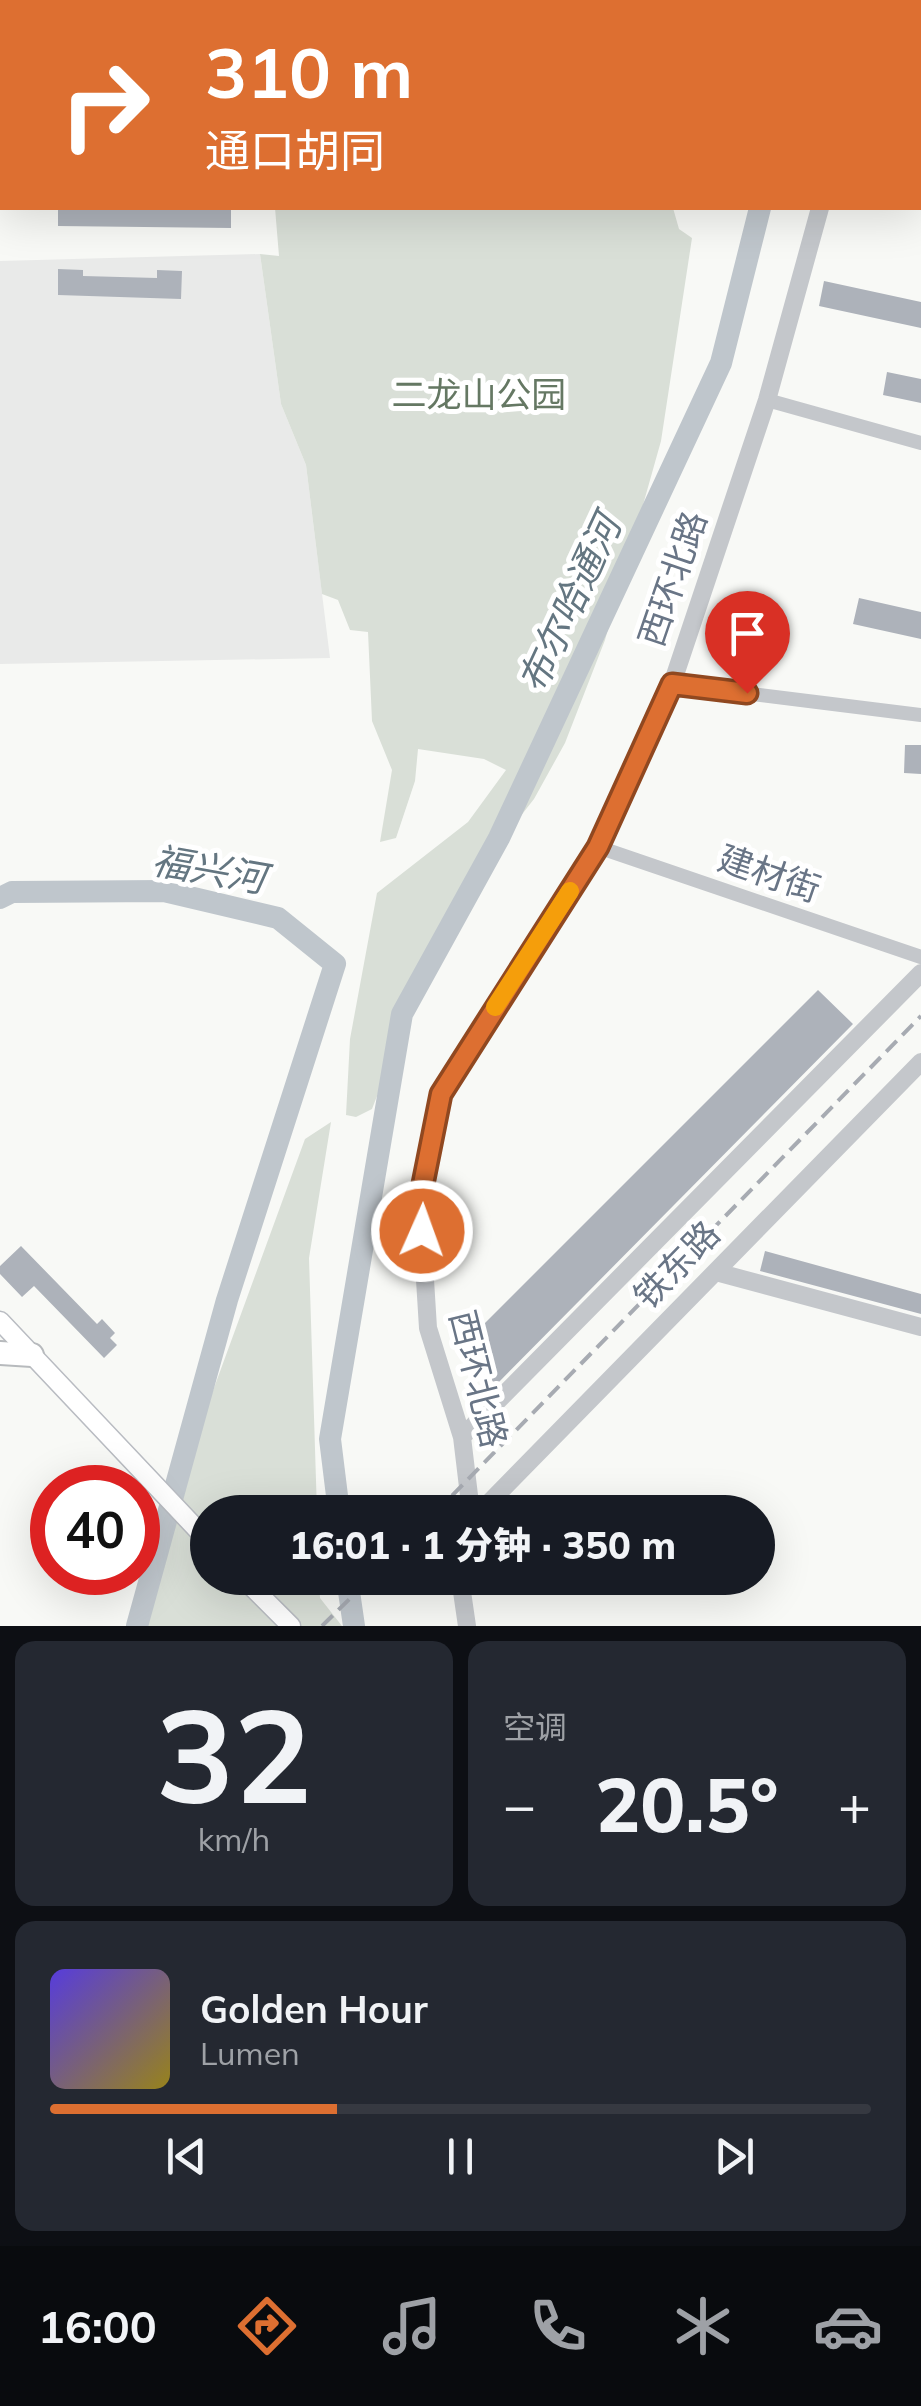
<!DOCTYPE html>
<html lang="zh">
<meta charset="utf-8">
<style>
:root{--surface:#171b24;--page:#242831;--text:#f1f3f6;--muted:#9ea1a6;--line:#363941;--accent:#dd6f31}
body{margin:0;font-family:Mulish,"Noto Sans SC",sans-serif;background:var(--page);color:var(--text);height:100vh;display:flex;flex-direction:column;font-size:38px;white-space:nowrap}
*{box-sizing:border-box;margin:0}
p{font-size:32px;color:var(--muted)}
.icon{flex:none;width:55px;height:55px;fill:none;stroke:currentColor;stroke-width:2;stroke-linecap:round;stroke-linejoin:round}
.map{position:relative;height:1626px;overflow:hidden}
.side{display:flex;flex-direction:column;gap:15px;padding:15px;background:#0d0f14;flex:1}
.side>*{flex:none}
.top-card{position:absolute;left:0px;top:0px;width:922px;height:210px;box-shadow:0 10px 40px #0002;background:#dd6f31;color:#fff;overflow:hidden}
.speed{position:absolute;left:30px;top:1465px;display:flex;gap:20px;font-size:50px;font-weight:700;text-align:center}
.speed>*{display:grid;place-content:center;width:130px;height:130px;border-radius:50%;background:var(--surface);box-shadow:0 10px 40px #0002;line-height:1}
.speed .limit{border:15px solid #d22;background:#fff;color:#111}
.pin{position:absolute;display:grid;place-items:center;width:85px;height:85px;color:#fff;margin:-102px -42px;border-radius:50% 50% 50% 0;rotate:-45deg;box-shadow:0 0 10px #0007}
.pin .icon{rotate:45deg}
.me{position:absolute;width:110px;margin:-55px;rotate:2deg;stroke-linejoin:round;filter:drop-shadow(0 0 8px #0008)}
.turn{display:flex;align-items:center;gap:35px;height:210px;padding:0 40px;font-size:45px}
.turn .icon{width:130px;height:130px;stroke-width:2.5}
.turn b{display:block;font-size:70px;line-height:85px}
.big{font-size:75px;font-weight:800;line-height:1.1}
.side .tile{flex:1;display:flex;flex-direction:column;justify-content:center;gap:15px;min-width:0;padding:0 35px;border-radius:20px;background:var(--page)}
.side .dial{align-items:center;gap:0}
.dial b{font-size:130px;line-height:1}
.song{display:flex;align-items:center;gap:30px}
.cover{width:120px;height:120px;border-radius:15px;background:linear-gradient(135deg,hsl(250 70% 55%),hsl(50 70% 35%))}
.played{height:10px;border-radius:5px;background:linear-gradient(90deg,var(--accent) 35%,var(--line) 35%)}
.keys{display:flex;justify-content:space-around;direction:ltr}
.heat{display:flex;justify-content:space-between;align-items:center;font-size:55px;direction:ltr}
.side .tiles{flex:1;display:grid;gap:15px;grid-template-columns:1fr 1fr}
.tile:last-child{grid-column:span 2}
.trip{position:absolute;left:190px;top:1495px;width:585px;height:100px;border-radius:50px;background:var(--surface);box-shadow:0 10px 40px #0002;font-weight:800;line-height:100px;text-align:center}
.dock{display:flex;height:160px;justify-content:space-around;align-items:center;background:#090b0e;color:var(--muted)}
.dock .icon{width:70px;height:70px}
.dock .current{color:var(--accent)}
.dock b{font-size:45px;color:var(--text)}
.map>svg:first-child{display:block}
.built{fill:#e9eae9}
.green{fill:#d9dfd7}
.lines{fill:none;stroke-linecap:round;stroke-linejoin:round}
.river{stroke:#bfc6cc;stroke-width:22}
.building{fill:#adb2ba}
.secondary-casing{stroke:#b9bcc2;stroke-width:21}
.trunk-casing{stroke:#b7babd;stroke-width:26}
.minor{stroke:#c4c7cb;stroke-width:14}
.tertiary{stroke:#c4c7cb;stroke-width:18}
.secondary{stroke:#fff;stroke-width:18}
.trunk{stroke:#fff;stroke-width:22}
.rail{stroke:#a7abb2;stroke-width:4;stroke-dasharray:15 8;stroke-linecap:butt}
.route-casing{stroke:#904820;stroke-width:25}
.route{stroke:#dd6f31;stroke-width:18}
.slow{stroke:#f59e0b;stroke-width:18}
.labels{text-anchor:middle;stroke-width:10;stroke-linejoin:round;paint-order:stroke}
.park-label{font-size:35px;fill:#657863;stroke:#fff}
.street-label{font-size:35px;fill:#697586;stroke:#fff}
.water-label{font-size:38px;font-style:italic;fill:#647681;stroke:#fff}
</style>
<div class="map">
<svg width="921" height="1626" viewBox="0 0 921 1626">
<rect width="100%" height="100%" fill="#f8f9f6"/>
<path class="built" d="M260,254L281,404L306,465L330,658L0,664V261Z"/>
<path class="green" d="M230,0H785L231,2Z
M275,208H673L679,229L692,238L661,441L605,640L565,743L534,799L451,905L372,1109L356,1117L346,1115L350,1039L377,893L468,822L506,770L484,759L418,749L415,781L396,838L380,842L392,770L372,721L368,632L350,630L338,600L322,594L306,465L281,404L260,254L279,256Z
M331,1122L309,1258L317,1512H208V1578H319L320,1598L342,1626H141L188,1459L305,1139Z"/>
<g class="lines">
<path class="river" d="M810,2L811,0
M0,898L12,892L164,891L278,918L335,964L227,1300L137,1626
M339,1512L330,1439L402,1014L499,838L721,363L760,208
M347,1578L354,1626"/>
</g>
<path class="building" d="M58,208H231V228L58,226Z
M58,269L83,270V276L157,278V270L182,271L181,299L58,295Z
M824,281L921,302V328L819,306Z
M887,372L921,379V403L883,395Z
M859,598L921,612V639L853,624Z
M905,745H921V774L904,773Z
M818,990L853,1024L496,1385L460,1348Z
M21,1246L97,1324L102,1319L115,1333L110,1338L117,1345L104,1358L34,1286L22,1297L0,1274V1266Z
M765,1251L921,1294V1314L760,1271Z"/>
<g class="lines">
<g class="secondary-casing">
<path id="secondary" d="M0,1321L208,1541
M243,1578L291,1626"/>
</g>
<g class="trunk-casing">
<path id="trunk" d="M0,1353L32,1355"/>
</g>
<path class="minor" d="M767,400L921,443
M672,684L921,715
M598,847L921,957"/>
<path class="tertiary" d="M874,2V0
M716,1272L921,1327
M462,1437L921,973
M471,1512L462,1437L428,1328L420,1199L441,1094L598,847L672,684L767,400L820,208
M480,1512L921,1062
M460,1578L467,1626"/>
<use href="#secondary" class="secondary"/>
<use href="#trunk" class="trunk"/>
<path class="rail" d="M436,1512L921,1016
M322,1626L371,1578"/>
</g>
<g class="lines">
<g class="route-casing">
<path id="route" d="M422,1231L420,1199L441,1094L598,847L672,684L747,693"/>
</g>
<use href="#route" class="route"/>
<path class="slow" d="M495,1007L570,891"/>
</g>
<g class="labels">
<g class="park-label">
<text x="479" y="407">二龙山公园</text>
</g>
<g class="street-label">
<text transform="translate(673 579) rotate(-71)" y="12">西环北路</text>
<text transform="translate(769 874) rotate(19)" y="12">建材街</text>
<text transform="translate(677 1265) rotate(-46)" y="12">铁东路</text>
<text transform="translate(478 1379) rotate(76)" y="12">西环北路</text>
</g>
<g class="water-label">
<text transform="translate(570 604) rotate(-65)" y="13">布尔哈通河</text>
<text transform="translate(209 870) rotate(10)" y="13">福兴河</text>
</g>
</g>
</svg>
<div class="speed"><div class="limit">40</div></div>
<div class="pin" style="left:747px;top:693px;background:#d93025"><svg class="icon" aria-label="arrive" viewBox="0 0 24 24"><path d="M6 21V4h12l-3 4 3 4H6"/></svg></div>
<svg class="me" style="left:422px;top:1231px" viewBox="-20 -20 40 40"><circle r="17" fill="#dd6f31" stroke="#fff" stroke-width="3"/><path d="M0-11L8 9 0 5-8 9z" fill="#fff"/></svg>
<div class="trip">16:01 · 1 分钟 · 350 m</div>
<div class="top-card">
<div class="turn"><svg class="icon" aria-label="right" viewBox="0 0 24 24"><path d="M7 20v-9h11M14 6l5 5-5 5"/></svg><div><b>310 m</b>通口胡同</div></div>
</div>
</div>
<section class="side">
<div class="tiles">
<div class="tile dial"><b>32</b><p>km/h</p></div>
<div class="tile"><p>空调</p>
<div class="heat"><a>−</a><b class="big">20.5°</b><a>+</a></div>
</div>
<div class="tile">
<div class="song"><i class="cover"></i><div><b>Golden Hour</b><p>Lumen</p></div></div>
<div class="played"></div>
<div class="keys"><svg class="icon" aria-label="previous" viewBox="0 0 24 24"><path d="M18 5L8 12l10 7zM5 5v14"/></svg><svg class="icon" aria-label="pause" viewBox="0 0 24 24"><path d="M8 5v14M16 5v14"/></svg><svg class="icon" aria-label="next" viewBox="0 0 24 24"><path d="M6 5l10 7-10 7zM19 5v14"/></svg></div>
</div>
</div>
</section>
<nav class="dock">
<b>16:00</b>
<svg class="icon current" aria-label="directions" viewBox="0 0 24 24"><path d="M12 3l9 9-9 9-9-9zM9 14v-3h6M13 9l2 2-2 2"/></svg>
<svg class="icon" aria-label="music" viewBox="0 0 24 24"><path d="M9 18V5l10-2v13"/><circle cx="6" cy="18" r="3"/><circle cx="16" cy="16" r="3"/></svg>
<svg class="icon" aria-label="phone" viewBox="0 0 24 24"><path d="M5 4h4l2 5-3 2q2 4 5 5l2-3 5 2v4C11 20 4 13 5 4z"/></svg>
<svg class="icon" aria-label="climate" viewBox="0 0 24 24"><path d="M12 3v18M4 7l16 10M4 17L20 7"/></svg>
<svg class="icon" aria-label="car" viewBox="0 0 24 24"><path d="M5 17H2v-5l4-1 3-4h7l3 4 3 1v5h-3M9 17h6M6 11h13"/><circle cx="7" cy="17" r="2"/><circle cx="17" cy="17" r="2"/></svg>
</nav>
